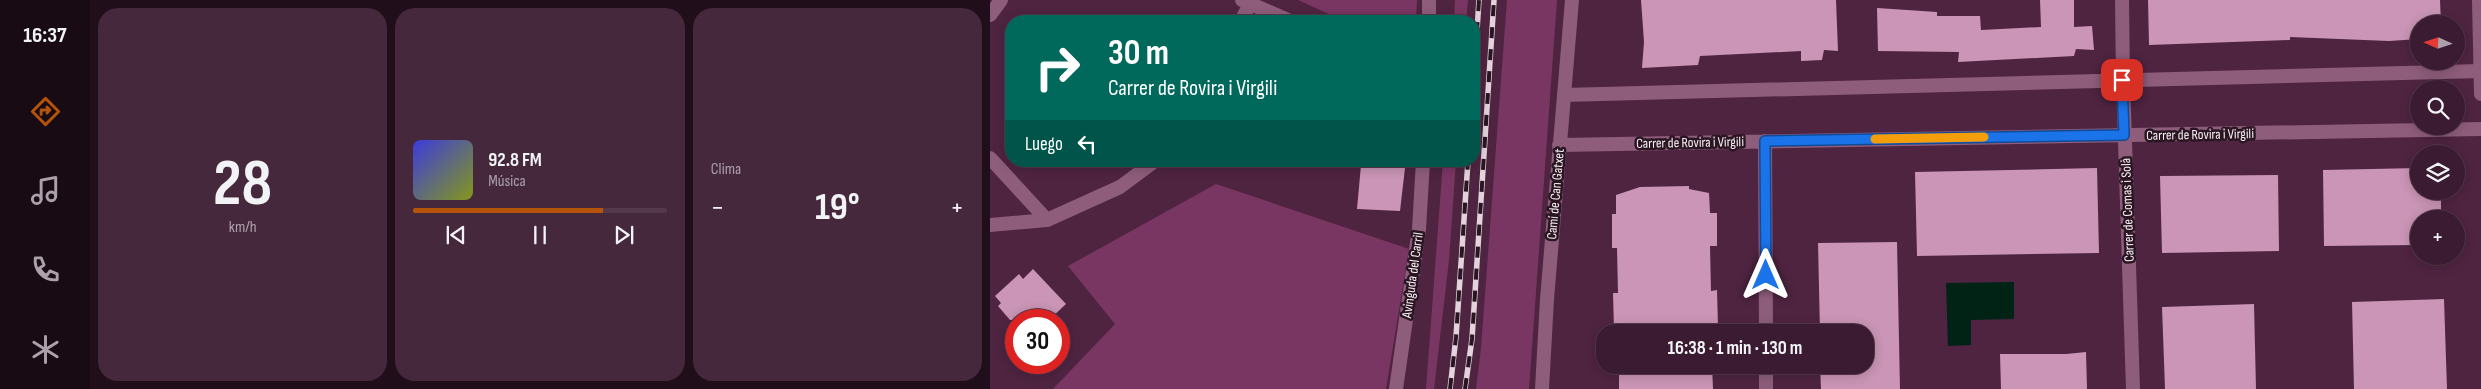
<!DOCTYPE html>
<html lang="es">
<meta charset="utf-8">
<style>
:root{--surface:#3b1b31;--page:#46283d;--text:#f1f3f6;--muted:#aca1ab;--line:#54394d;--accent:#b45309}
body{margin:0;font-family:"Sofia Sans Condensed",sans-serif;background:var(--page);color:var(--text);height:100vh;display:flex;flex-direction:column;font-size:19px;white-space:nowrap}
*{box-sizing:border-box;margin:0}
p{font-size:16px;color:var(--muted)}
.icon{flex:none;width:28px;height:28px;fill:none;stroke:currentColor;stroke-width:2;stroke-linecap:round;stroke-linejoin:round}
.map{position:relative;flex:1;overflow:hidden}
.panel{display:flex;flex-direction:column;gap:8px;padding:8px;background:#200f1b;width:900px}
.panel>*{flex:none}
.guide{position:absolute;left:15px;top:15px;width:475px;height:152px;border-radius:20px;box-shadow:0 2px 12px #0003,0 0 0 1px var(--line);background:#00695c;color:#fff;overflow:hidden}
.needle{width:32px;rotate:273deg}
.buttons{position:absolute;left:1420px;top:15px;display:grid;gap:10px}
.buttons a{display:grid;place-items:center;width:55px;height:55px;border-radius:50%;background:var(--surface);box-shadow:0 2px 12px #0003,0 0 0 1px var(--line);font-size:25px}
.speed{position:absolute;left:15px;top:309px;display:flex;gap:10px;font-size:25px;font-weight:700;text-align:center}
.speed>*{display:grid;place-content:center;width:65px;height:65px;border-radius:50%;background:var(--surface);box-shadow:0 2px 12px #0003,0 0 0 1px var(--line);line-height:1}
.speed .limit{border:8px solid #d22;background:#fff;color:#111}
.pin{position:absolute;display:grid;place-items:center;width:42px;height:42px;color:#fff;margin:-21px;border-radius:10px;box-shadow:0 2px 8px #0006}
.me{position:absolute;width:55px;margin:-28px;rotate:0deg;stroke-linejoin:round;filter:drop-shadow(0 0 4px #0008)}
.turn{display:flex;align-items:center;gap:18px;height:105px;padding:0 20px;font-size:22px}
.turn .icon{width:65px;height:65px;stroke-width:2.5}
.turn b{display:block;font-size:35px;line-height:42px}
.then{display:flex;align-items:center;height:48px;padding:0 20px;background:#0003;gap:10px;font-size:19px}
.big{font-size:38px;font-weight:700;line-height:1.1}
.panel .card{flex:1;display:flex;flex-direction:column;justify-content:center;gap:8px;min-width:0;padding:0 18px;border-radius:20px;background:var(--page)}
.panel .dial{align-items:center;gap:0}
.dial b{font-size:65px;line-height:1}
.song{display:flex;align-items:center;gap:15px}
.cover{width:60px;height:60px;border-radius:8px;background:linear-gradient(135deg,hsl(240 70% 55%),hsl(70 70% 35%))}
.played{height:5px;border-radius:2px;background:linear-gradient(90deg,var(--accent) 75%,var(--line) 75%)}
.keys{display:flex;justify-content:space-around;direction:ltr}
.heat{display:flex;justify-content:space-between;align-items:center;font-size:28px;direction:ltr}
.panel .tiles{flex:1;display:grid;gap:8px;grid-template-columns:repeat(3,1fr)}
.trip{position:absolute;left:606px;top:324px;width:278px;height:50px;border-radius:20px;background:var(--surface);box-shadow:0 2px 12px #0003,0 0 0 1px var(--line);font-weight:700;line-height:50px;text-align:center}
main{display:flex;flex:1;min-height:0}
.tabs{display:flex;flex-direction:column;width:90px;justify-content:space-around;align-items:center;background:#180b14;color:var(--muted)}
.tabs .icon{width:35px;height:35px}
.tabs .current{color:var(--accent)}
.tabs b{font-size:22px;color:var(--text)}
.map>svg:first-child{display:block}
.green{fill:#7a3663}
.water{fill:#002315}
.building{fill:#ca95b6}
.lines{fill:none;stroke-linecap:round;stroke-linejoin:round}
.minor{stroke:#8e5d7b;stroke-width:14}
.tertiary{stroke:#8e5d7b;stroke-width:14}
.rail-casing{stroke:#e2d3dc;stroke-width:5.5}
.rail{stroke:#291622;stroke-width:4;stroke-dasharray:11;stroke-linecap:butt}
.route-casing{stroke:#114b97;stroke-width:12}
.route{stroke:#1a73e8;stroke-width:9}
.slow{stroke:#f59e0b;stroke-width:9}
.labels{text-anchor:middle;stroke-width:5;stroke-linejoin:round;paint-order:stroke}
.street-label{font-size:14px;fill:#fbf0f6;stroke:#291622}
</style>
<main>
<nav class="tabs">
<b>16:37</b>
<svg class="icon current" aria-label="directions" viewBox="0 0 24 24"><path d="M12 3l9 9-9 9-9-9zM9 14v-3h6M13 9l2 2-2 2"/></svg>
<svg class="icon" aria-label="music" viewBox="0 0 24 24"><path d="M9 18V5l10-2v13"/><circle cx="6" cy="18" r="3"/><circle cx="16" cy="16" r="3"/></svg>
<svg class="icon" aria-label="phone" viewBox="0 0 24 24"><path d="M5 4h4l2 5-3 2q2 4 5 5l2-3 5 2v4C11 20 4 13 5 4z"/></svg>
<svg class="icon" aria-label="climate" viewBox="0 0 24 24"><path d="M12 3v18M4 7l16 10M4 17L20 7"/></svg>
</nav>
<section class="panel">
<div class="tiles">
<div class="card dial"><b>28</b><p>km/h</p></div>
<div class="card">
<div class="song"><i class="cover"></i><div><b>92.8 FM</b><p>Música</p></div></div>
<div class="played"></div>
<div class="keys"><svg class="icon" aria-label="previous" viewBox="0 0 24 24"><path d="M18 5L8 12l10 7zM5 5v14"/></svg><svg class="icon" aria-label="pause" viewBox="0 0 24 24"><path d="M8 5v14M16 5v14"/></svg><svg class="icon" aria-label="next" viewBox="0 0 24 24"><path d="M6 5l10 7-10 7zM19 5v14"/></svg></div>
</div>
<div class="card"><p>Clima</p>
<div class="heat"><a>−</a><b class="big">19°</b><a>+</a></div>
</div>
</div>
</section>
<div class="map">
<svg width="1491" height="389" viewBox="0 0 1491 389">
<rect width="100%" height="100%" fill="#4f2441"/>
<path class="green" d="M308,0H427L426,21H354Z
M465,0H478L476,21H464Z
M517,0H567L539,389H486L491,348Z
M453,161H466L459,260L444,389H436Z
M226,184L419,249L396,389H63L125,324L78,266Z"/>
<path class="water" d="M1024,282V319L981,320V345L958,346L956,283Z"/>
<path class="building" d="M651,0H846L848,51L834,50L832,60L811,61V51L710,56L708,65L652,68L654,42Z
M1050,0H1084V27L1102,26L1104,50L1086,49L1084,56L968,62L969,52L888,51L887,8L947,12V16H990L991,30L1051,27Z
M1158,0H1450L1451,24H1429V39L1399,41L1300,37V40L1159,45Z
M371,165L415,168L410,211L367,209Z
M1107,168L1109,253L927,256L925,172Z
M1429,168V191H1451V219H1429V245L1334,246L1333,170Z
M1288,175L1289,251L1172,253L1170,176Z
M699,186V189L719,193L720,213H727V246H720L721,291L727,290L728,327H721L722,332H628V328L624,329L623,293H628L627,248H622V214H626V195L650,187Z
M907,242L910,389H831L830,365H875V332H830L828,243Z
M43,269L76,304L59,320H20L8,306L11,303L5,296L29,274L33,279Z
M1454,299L1457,389H1364L1362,302Z
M1264,304L1266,389H1175L1172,307Z
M1096,352L1097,389H1011L1010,354H1076Z
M629,365H722L723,389H629Z"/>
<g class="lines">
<path class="minor" d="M252,0L300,21
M1132,0L1133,80L1143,389
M1489,0L1491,94
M0,15L11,0
M251,21L260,4
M439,21V0
M574,95L1491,71
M775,141L776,332
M569,145L1491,129
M0,158L57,220
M0,225L57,220L130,187L165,161
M776,365V389
M406,389L429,229L433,161"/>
<path class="tertiary" d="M552,389L557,299L582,0"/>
<g class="rail-casing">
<path id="rail" d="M484,77L489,0
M460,389L466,337L478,161
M475,389L482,339L504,0"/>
</g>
<use href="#rail" class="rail"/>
</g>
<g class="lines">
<g class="route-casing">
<path id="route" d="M776,275L775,141L1134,135L1132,80"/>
</g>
<use href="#route" class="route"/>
<path class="slow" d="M885,139L994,137"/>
</g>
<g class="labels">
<g class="street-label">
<text transform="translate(1210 134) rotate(-1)" y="5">Carrer de Rovira i Virgili</text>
<text transform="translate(700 142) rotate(-1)" y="5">Carrer de Rovira i Virgili</text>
<text transform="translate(565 194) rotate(-85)" y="5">Camí de Can Gatxet</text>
<text transform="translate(1137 210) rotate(-92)" y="5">Carrer de Comas i Solà</text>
<text transform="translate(422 275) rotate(-82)" y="5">Avinguda del Carril</text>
</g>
</g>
</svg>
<div class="buttons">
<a><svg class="needle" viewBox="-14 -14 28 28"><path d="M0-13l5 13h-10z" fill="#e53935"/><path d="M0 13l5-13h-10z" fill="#aca1ab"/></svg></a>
<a><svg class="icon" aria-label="search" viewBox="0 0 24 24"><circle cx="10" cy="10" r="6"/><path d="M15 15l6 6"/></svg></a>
<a><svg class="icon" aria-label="layers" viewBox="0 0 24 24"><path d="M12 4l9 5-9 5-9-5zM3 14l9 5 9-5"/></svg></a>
<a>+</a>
</div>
<div class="speed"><div class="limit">30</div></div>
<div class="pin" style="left:1132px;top:80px;background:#d93025"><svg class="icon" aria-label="arrive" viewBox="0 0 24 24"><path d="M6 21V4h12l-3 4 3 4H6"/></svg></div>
<svg class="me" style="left:776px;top:275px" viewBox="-20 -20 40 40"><path d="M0-17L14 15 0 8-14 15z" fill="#1a73e8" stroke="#fff" stroke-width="4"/></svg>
<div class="trip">16:38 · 1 min · 130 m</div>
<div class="guide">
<div class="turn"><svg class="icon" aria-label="right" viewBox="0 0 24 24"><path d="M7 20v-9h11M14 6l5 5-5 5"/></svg><div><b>30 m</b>Carrer de Rovira i Virgili</div></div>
<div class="then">Luego<svg class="icon" aria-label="left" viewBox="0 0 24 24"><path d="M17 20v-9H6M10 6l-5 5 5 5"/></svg></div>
</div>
</div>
</main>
